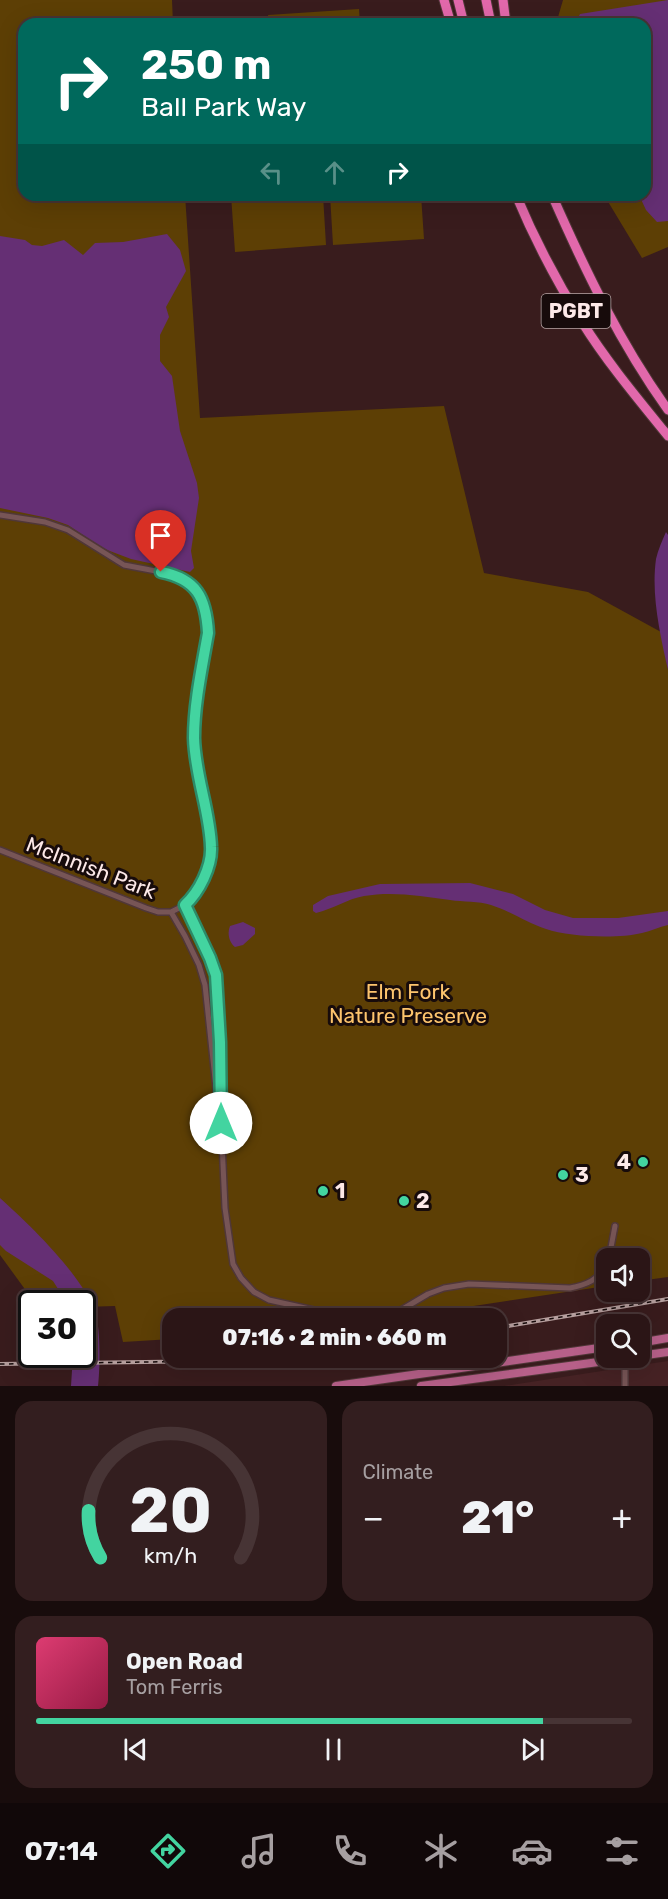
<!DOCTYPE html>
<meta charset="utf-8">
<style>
:root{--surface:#2b1516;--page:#331e1f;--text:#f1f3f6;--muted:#a69fa1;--line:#473435;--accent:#43d4a0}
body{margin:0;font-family:Rubik,sans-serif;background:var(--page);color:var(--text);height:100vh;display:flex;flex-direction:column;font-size:22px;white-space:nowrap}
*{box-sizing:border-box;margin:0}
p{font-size:20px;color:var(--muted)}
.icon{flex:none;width:33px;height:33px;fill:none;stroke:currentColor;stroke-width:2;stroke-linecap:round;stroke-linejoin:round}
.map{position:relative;height:1386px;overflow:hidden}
.details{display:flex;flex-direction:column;gap:15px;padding:15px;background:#180c0c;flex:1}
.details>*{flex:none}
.guide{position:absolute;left:18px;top:18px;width:633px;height:183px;border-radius:18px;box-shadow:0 6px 24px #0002,0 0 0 2px var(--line);background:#00695c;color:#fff;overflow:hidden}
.fabs{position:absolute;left:596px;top:1248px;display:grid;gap:12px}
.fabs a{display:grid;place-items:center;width:54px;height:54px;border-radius:12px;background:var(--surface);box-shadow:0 6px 24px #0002,0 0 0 2px var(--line);font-size:30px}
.speed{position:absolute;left:18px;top:1290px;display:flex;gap:12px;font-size:30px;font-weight:700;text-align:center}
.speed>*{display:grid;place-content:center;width:78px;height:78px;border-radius:50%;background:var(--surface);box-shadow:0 6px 24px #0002,0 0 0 2px var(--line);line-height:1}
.speed .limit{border:3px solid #111;border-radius:9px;background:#fff;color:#111}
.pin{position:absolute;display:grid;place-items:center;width:51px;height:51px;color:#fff;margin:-62px -26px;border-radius:50% 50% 50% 0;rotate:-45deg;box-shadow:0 0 6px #0007}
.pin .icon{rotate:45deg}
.me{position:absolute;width:66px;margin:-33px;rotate:0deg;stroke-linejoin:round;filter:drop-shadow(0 0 4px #0008)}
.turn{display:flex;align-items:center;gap:21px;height:126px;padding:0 24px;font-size:27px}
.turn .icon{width:78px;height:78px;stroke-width:2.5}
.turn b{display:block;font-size:42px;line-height:51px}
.lanes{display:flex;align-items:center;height:57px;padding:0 24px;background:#0003;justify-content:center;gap:30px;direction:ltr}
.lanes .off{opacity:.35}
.big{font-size:45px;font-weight:800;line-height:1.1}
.details .card{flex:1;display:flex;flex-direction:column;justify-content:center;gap:9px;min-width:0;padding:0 21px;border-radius:18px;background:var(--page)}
.details .dial{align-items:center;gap:0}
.dial svg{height:156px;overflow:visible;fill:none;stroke:var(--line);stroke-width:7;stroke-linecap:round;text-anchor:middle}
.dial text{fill:var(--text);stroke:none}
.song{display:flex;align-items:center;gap:18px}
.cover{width:72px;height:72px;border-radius:9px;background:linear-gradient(135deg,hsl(340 70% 55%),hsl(340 70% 35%))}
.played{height:6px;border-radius:3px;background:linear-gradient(90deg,var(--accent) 85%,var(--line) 85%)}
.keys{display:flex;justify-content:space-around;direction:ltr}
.heat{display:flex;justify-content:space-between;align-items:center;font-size:33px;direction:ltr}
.details .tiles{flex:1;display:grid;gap:15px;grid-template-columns:1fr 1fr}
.card:last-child{grid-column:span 2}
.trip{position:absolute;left:162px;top:1308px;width:345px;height:60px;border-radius:18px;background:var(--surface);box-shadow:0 6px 24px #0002,0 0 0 2px var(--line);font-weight:800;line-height:60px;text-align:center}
.tabs{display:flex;height:96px;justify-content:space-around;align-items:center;background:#110809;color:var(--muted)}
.tabs .icon{width:42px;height:42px}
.tabs .active{color:var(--accent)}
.tabs b{font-size:27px;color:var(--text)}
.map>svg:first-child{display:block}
.built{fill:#462224}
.green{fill:#5d3f05}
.water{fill:#652f74}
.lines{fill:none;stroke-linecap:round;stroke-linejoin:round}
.street-casing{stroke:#503738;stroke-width:8}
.primary-casing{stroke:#503738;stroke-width:10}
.highway-casing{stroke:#503738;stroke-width:11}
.street{stroke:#775556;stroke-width:5}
.primary{stroke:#b76089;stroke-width:8}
.highway{stroke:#e268ab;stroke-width:9}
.rail-casing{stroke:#b59e9d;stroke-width:4}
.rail{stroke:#170b0b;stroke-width:1.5;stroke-dasharray:4.5;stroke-linecap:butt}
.route-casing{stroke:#2c8a68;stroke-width:15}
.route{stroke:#43d4a0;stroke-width:10}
.poi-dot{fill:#43d4a0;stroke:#170b0b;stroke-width:2}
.labels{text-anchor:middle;stroke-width:6;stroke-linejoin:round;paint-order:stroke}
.shield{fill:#170b0b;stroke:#b8a6a6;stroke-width:1.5}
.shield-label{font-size:20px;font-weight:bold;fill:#fde9e8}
.street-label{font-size:21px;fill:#fde9e8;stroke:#170b0b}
.park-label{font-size:21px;fill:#fdc46d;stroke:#170b0b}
.poi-label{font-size:21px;font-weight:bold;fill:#fde9e8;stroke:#170b0b;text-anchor:start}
</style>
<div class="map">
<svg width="668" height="1386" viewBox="0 0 668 1386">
<rect width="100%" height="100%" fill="#391c1d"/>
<path class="built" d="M668,1361V1386H504L634,1366Z"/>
<path class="green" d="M0,0H172L173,24H24V195H185L200,418L444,406L484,573L588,592L661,632L668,670V1277L639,1281V1258H606V1286L394,1318H172V1339L123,1342L115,1306L83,1307L82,1304L35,1303L0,1255Z
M563,0H668V247L642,258L604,195H645V24H556Z
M359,9L360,24H269L268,15Z
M231,195H323L326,245L235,252Z
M330,195H421L424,239L333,245Z"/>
<path class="water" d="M668,0V221L657,222L646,210L639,195H645V24H575L580,14Z
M167,234L180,250L186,271L166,307L169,317L160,335V361L172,376L180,431L197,483L199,498L191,551L194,568L190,572L131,559L102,548L68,525L48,518L0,508V236L25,240L32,245L42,246L64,240L83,255L95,243L123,242Z
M666,532L668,535V670C660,634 651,595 656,559C658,550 662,541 666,532Z
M470,883L513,894L545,910L573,918H618L668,911V925C659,927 651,931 642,933C618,939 569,937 546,929C527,923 510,911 491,905C479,901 463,902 450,900C422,896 392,891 364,896C347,899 333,909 316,913L313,911V905L328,896L380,884Z
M243,922L255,928V934L243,945L235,947C229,942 227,933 230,926Z
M0,1198C30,1225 82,1275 95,1312C101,1329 100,1368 98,1386H71L73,1355L82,1354V1304L67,1303L53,1281L6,1251L0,1245Z"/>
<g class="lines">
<g class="street-casing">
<path id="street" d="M0,515L45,522L68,530L124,565L172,574L184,579L196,589L204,603L208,633L194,738L200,786L208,820L211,849L210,858L202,882L192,899L185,905L171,912H158L146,908L0,850
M185,905L210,958L216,975L221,1042L222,1142L225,1208L233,1264L241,1278L254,1292L269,1300L350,1318L381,1316L401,1310L428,1294L444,1288L469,1284L570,1288C586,1285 598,1280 606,1266
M171,912L185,936L199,965L205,985L218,1107
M609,1258L615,1226
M625,1386V1358"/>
</g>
<g class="primary-casing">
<path id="primary" d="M639,1343L668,1338
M639,1356L668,1352
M336,1386L606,1347
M421,1386L628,1358"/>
</g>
<g class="highway-casing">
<path id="highway" d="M444,0L451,24
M458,0L464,24
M486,0L491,24
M503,0L506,24
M516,195C534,238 557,282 582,322C607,362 638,399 668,436
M552,195C585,270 620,343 668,410"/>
</g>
<use href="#street" class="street"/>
<use href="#primary" class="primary"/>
<use href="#highway" class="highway"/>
<g class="rail-casing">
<path id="rail" d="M496,1328L668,1299
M0,1364L218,1361L272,1358"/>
</g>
<use href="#rail" class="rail"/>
</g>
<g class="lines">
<g class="route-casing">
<path id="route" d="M161,572C197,579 206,598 208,633C202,667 194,704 194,738C195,776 210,811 211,847C212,867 199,892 185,905L210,958L216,975L220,1042L221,1123"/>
</g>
<use href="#route" class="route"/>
</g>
<g class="poi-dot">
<circle cx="643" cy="1162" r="6"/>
<circle cx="563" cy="1175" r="6"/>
<circle cx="323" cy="1191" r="6"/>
<circle cx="404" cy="1201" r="6"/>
</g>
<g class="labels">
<rect class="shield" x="541.5" y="294" width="69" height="34" rx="4.5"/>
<g class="shield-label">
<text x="576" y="318">PGBT</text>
</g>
<g class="street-label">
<text transform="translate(91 868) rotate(21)" y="7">McInnish Park</text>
</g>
<g class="park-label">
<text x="408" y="999">Elm Fork<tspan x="408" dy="24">Nature Preserve</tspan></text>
</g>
<g class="poi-label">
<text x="631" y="1169" text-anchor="end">4</text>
<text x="575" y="1182">3</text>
<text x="335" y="1198">1</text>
<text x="416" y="1208">2</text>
</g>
</g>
</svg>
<div class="fabs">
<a><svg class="icon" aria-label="sound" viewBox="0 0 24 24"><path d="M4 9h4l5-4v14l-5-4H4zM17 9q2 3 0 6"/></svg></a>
<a><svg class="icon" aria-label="search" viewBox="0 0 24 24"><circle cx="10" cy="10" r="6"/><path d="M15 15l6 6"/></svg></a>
</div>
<div class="speed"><div class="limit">30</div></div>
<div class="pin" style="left:161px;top:572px;background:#d93025"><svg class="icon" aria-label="arrive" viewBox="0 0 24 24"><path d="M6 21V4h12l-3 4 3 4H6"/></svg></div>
<svg class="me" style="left:221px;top:1123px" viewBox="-20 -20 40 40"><circle r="19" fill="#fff"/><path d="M0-13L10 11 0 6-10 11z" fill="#43d4a0"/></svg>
<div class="trip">07:16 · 2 min · 660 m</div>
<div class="guide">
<div class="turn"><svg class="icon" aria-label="right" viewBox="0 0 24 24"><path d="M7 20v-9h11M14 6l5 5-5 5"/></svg><div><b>250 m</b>Ball Park Way</div></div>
<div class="lanes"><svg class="icon off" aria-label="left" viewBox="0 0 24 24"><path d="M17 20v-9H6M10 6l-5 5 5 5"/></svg><svg class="icon off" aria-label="ahead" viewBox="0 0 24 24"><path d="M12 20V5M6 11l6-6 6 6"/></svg><svg class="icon" aria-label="right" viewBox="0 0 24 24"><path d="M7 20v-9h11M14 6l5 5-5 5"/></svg></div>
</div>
</div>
<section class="details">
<div class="tiles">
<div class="card dial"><svg viewBox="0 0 100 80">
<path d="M14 69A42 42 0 1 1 86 69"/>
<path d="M14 69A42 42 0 0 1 8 45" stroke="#43d4a0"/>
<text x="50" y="56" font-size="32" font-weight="700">20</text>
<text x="50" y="72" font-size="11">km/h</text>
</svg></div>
<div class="card"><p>Climate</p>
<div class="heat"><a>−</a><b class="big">21°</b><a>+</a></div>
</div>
<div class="card">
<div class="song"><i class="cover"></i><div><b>Open Road</b><p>Tom Ferris</p></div></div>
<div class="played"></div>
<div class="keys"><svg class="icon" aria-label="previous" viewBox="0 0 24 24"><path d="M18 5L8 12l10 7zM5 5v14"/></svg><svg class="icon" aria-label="pause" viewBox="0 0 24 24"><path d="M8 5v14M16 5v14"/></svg><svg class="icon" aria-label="next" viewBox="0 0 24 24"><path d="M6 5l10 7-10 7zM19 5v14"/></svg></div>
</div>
</div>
</section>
<nav class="tabs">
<b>07:14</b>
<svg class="icon active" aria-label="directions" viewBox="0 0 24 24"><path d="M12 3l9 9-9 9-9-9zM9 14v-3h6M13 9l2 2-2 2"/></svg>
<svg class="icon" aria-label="music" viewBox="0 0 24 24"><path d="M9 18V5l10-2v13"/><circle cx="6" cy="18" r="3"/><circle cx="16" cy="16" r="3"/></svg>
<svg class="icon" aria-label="phone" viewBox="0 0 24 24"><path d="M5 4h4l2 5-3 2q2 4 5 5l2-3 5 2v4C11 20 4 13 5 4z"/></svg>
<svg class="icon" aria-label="climate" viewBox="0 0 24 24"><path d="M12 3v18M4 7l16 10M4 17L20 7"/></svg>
<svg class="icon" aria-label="car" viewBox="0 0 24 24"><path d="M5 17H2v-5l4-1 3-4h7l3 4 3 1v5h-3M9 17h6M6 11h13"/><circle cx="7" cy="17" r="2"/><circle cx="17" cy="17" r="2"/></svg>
<svg class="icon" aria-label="filters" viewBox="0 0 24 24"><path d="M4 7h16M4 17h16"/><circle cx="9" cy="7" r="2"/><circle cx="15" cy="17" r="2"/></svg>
</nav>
